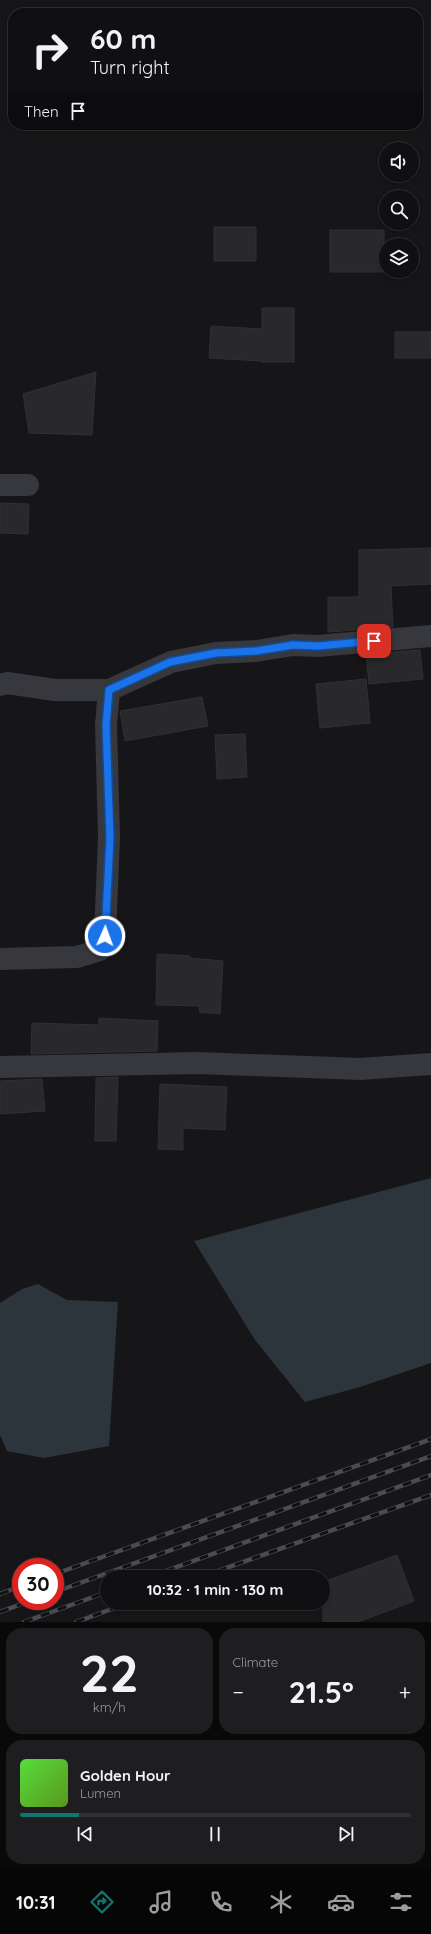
<!DOCTYPE html>
<meta charset="utf-8">
<style>
:root{--surface:#101012;--page:#1e1e20;--text:#f1f3f6;--muted:#9c9d9f;--line:#303032;--accent:#0f766e}
body{margin:0;font-family:Quicksand,sans-serif;background:var(--page);color:var(--text);height:100vh;display:flex;flex-direction:column;font-size:15px;white-space:nowrap}
*{box-sizing:border-box;margin:0}
p{font-size:13px;color:var(--muted)}
.icon{flex:none;width:22px;height:22px;fill:none;stroke:currentColor;stroke-width:2;stroke-linecap:round;stroke-linejoin:round}
.map{position:relative;height:1622px;overflow:hidden}
.details{display:flex;flex-direction:column;gap:6px;padding:6px;background:#09090a;flex:1}
.details>*{flex:none}
.top-card{position:absolute;left:8px;top:8px;width:415px;height:122px;border-radius:16px;box-shadow:0 2px 6px #0003,0 0 0 1px var(--line);background:#101012;color:var(--text);overflow:hidden}
.buttons{position:absolute;left:379px;top:142px;display:grid;gap:8px}
.buttons a{display:grid;place-items:center;width:40px;height:40px;border-radius:50%;background:var(--surface);box-shadow:0 2px 6px #0003,0 0 0 1px var(--line);font-size:20px}
.speed{position:absolute;left:12px;top:1558px;display:flex;gap:8px;font-size:20px;font-weight:700;text-align:center}
.speed>*{display:grid;place-content:center;width:52px;height:52px;border-radius:50%;background:var(--surface);box-shadow:0 2px 6px #0003,0 0 0 1px var(--line);line-height:1}
.speed .limit{border:6px solid #d22;background:#fff;color:#111}
.pin{position:absolute;display:grid;place-items:center;width:34px;height:34px;color:#fff;margin:-17px;border-radius:8px;box-shadow:0 2px 6px #0006}
.me{position:absolute;width:44px;margin:-22px;rotate:2deg;stroke-linejoin:round;filter:drop-shadow(0 0 3px #0008)}
.turn{display:flex;align-items:center;gap:14px;height:84px;padding:0 16px;font-size:18px}
.turn .icon{width:52px;height:52px;stroke-width:2.5}
.turn b{display:block;font-size:28px;line-height:34px}
.then{display:flex;align-items:center;height:38px;padding:0 16px;background:#0003;gap:8px;font-size:15px}
.big{font-size:30px;font-weight:700;line-height:1.1}
.details .card{flex:1;display:flex;flex-direction:column;justify-content:center;gap:6px;min-width:0;padding:0 14px;border-radius:16px;background:var(--page)}
.details .dial{align-items:center;gap:0}
.dial b{font-size:52px;line-height:1}
.song{display:flex;align-items:center;gap:12px}
.cover{width:48px;height:48px;border-radius:6px;background:linear-gradient(135deg,hsl(110 70% 55%),hsl(90 70% 35%))}
.played{height:4px;border-radius:2px;background:linear-gradient(90deg,var(--accent) 15%,var(--line) 15%)}
.keys{display:flex;justify-content:space-around;direction:ltr}
.heat{display:flex;justify-content:space-between;align-items:center;font-size:22px;direction:ltr}
.details .tiles{flex:1;display:grid;gap:6px;grid-template-columns:1fr 1fr}
.card:last-child{grid-column:span 2}
.trip{position:absolute;left:100px;top:1570px;width:230px;height:40px;border-radius:20px;background:var(--surface);box-shadow:0 2px 6px #0003,0 0 0 1px var(--line);font-weight:700;line-height:40px;text-align:center}
.menu{display:flex;height:64px;justify-content:space-around;align-items:center;background:#060607;color:var(--muted)}
.menu .icon{width:28px;height:28px}
.menu .on{color:var(--accent)}
.menu b{font-size:18px;color:var(--text)}
.map>svg:first-child{display:block}
.water{fill:#2c353c}
.building{fill:#29292c;stroke:#303034}
.lines{fill:none;stroke-linecap:round;stroke-linejoin:round}
.minor{stroke:#37383d;stroke-width:22}
.rail-casing{stroke:#4a4c52;stroke-width:4.5}
.rail{stroke:#111113;stroke-width:3;stroke-dasharray:9;stroke-linecap:butt}
.route-casing{stroke:#114b97;stroke-width:10}
.route{stroke:#1a73e8;stroke-width:7}
</style>
<div class="map">
<svg width="431" height="1622" viewBox="0 0 431 1622">
<rect width="100%" height="100%" fill="#161618"/>
<path class="water" d="M431,1178V1363L360,1387L305,1402L255,1340L194,1241Z
M38,1284L67,1300L118,1302L109,1446L44,1458L7,1451L0,1435V1303L22,1289Z"/>
<path class="building" d="M214,227H256V261H214Z
M330,230H384V272H330Z
M262,308H294V362H262V361L209,358L211,326L262,329Z
M395,332H431V358H395Z
M96,372L92,435L29,433L23,394Z
M0,503L29,504L28,534L0,533Z
M431,548V584L391,586L393,627L328,632V597H359V550Z
M420,650L423,679L369,684L366,654Z
M366,679L370,723L320,728L316,684Z
M202,697L208,726L125,741L120,711Z
M245,734L247,777L217,779L215,735Z
M157,954L190,956V958L223,961L220,1014L199,1012L200,1006L156,1005Z
M99,1018L158,1021L157,1051L31,1054L32,1023L99,1025Z
M118,1077L116,1141H95L96,1078Z
M42,1079L45,1111L0,1114V1081Z
M160,1084L227,1087L225,1130L183,1128V1150L158,1149Z
M397,1555L414,1601L358,1622H323V1582Z"/>
<g class="lines">
<path class="minor" d="M0,485H28
M0,685L7,683L55,690H109
M0,959L77,957L100,950L105,936L109,837L106,725L109,690L171,662L216,653L256,651L293,645L318,646L431,636
M0,1067L198,1063L360,1069L431,1064"/>
<g class="rail-casing">
<path id="rail" d="M55,1574L431,1439
M149,1577L431,1475
M201,1577L431,1495
M55,1592L431,1456
M0,1594L21,1586
M0,1612L30,1601
M24,1622L107,1592
M76,1622L128,1603"/>
</g>
<use href="#rail" class="rail"/>
</g>
<g class="lines">
<g class="route-casing">
<path id="route" d="M105,936L110,838L106,725L109,690L170,662L216,653L256,651L293,645L318,646L374,641"/>
</g>
<use href="#route" class="route"/>
</g>
</svg>
<div class="buttons">
<a><svg class="icon" aria-label="sound" viewBox="0 0 24 24"><path d="M4 9h4l5-4v14l-5-4H4zM17 9q2 3 0 6"/></svg></a>
<a><svg class="icon" aria-label="search" viewBox="0 0 24 24"><circle cx="10" cy="10" r="6"/><path d="M15 15l6 6"/></svg></a>
<a><svg class="icon" aria-label="layers" viewBox="0 0 24 24"><path d="M12 4l9 5-9 5-9-5zM3 14l9 5 9-5"/></svg></a>
</div>
<div class="speed"><div class="limit">30</div></div>
<div class="pin" style="left:374px;top:641px;background:#d93025"><svg class="icon" aria-label="arrive" viewBox="0 0 24 24"><path d="M6 21V4h12l-3 4 3 4H6"/></svg></div>
<svg class="me" style="left:105px;top:936px" viewBox="-20 -20 40 40"><circle r="17" fill="#1a73e8" stroke="#fff" stroke-width="3"/><path d="M0-11L8 9 0 5-8 9z" fill="#fff"/></svg>
<div class="trip">10:32 · 1 min · 130 m</div>
<div class="top-card">
<div class="turn"><svg class="icon" aria-label="right" viewBox="0 0 24 24"><path d="M7 20v-9h11M14 6l5 5-5 5"/></svg><div><b>60 m</b>Turn right</div></div>
<div class="then">Then<svg class="icon" aria-label="arrive" viewBox="0 0 24 24"><path d="M6 21V4h12l-3 4 3 4H6"/></svg></div>
</div>
</div>
<section class="details">
<div class="tiles">
<div class="card dial"><b>22</b><p>km/h</p></div>
<div class="card"><p>Climate</p>
<div class="heat"><a>−</a><b class="big">21.5°</b><a>+</a></div>
</div>
<div class="card">
<div class="song"><i class="cover"></i><div><b>Golden Hour</b><p>Lumen</p></div></div>
<div class="played"></div>
<div class="keys"><svg class="icon" aria-label="previous" viewBox="0 0 24 24"><path d="M18 5L8 12l10 7zM5 5v14"/></svg><svg class="icon" aria-label="pause" viewBox="0 0 24 24"><path d="M8 5v14M16 5v14"/></svg><svg class="icon" aria-label="next" viewBox="0 0 24 24"><path d="M6 5l10 7-10 7zM19 5v14"/></svg></div>
</div>
</div>
</section>
<nav class="menu">
<b>10:31</b>
<svg class="icon on" aria-label="directions" viewBox="0 0 24 24"><path d="M12 3l9 9-9 9-9-9zM9 14v-3h6M13 9l2 2-2 2"/></svg>
<svg class="icon" aria-label="music" viewBox="0 0 24 24"><path d="M9 18V5l10-2v13"/><circle cx="6" cy="18" r="3"/><circle cx="16" cy="16" r="3"/></svg>
<svg class="icon" aria-label="phone" viewBox="0 0 24 24"><path d="M5 4h4l2 5-3 2q2 4 5 5l2-3 5 2v4C11 20 4 13 5 4z"/></svg>
<svg class="icon" aria-label="climate" viewBox="0 0 24 24"><path d="M12 3v18M4 7l16 10M4 17L20 7"/></svg>
<svg class="icon" aria-label="car" viewBox="0 0 24 24"><path d="M5 17H2v-5l4-1 3-4h7l3 4 3 1v5h-3M9 17h6M6 11h13"/><circle cx="7" cy="17" r="2"/><circle cx="17" cy="17" r="2"/></svg>
<svg class="icon" aria-label="filters" viewBox="0 0 24 24"><path d="M4 7h16M4 17h16"/><circle cx="9" cy="7" r="2"/><circle cx="15" cy="17" r="2"/></svg>
</nav>
